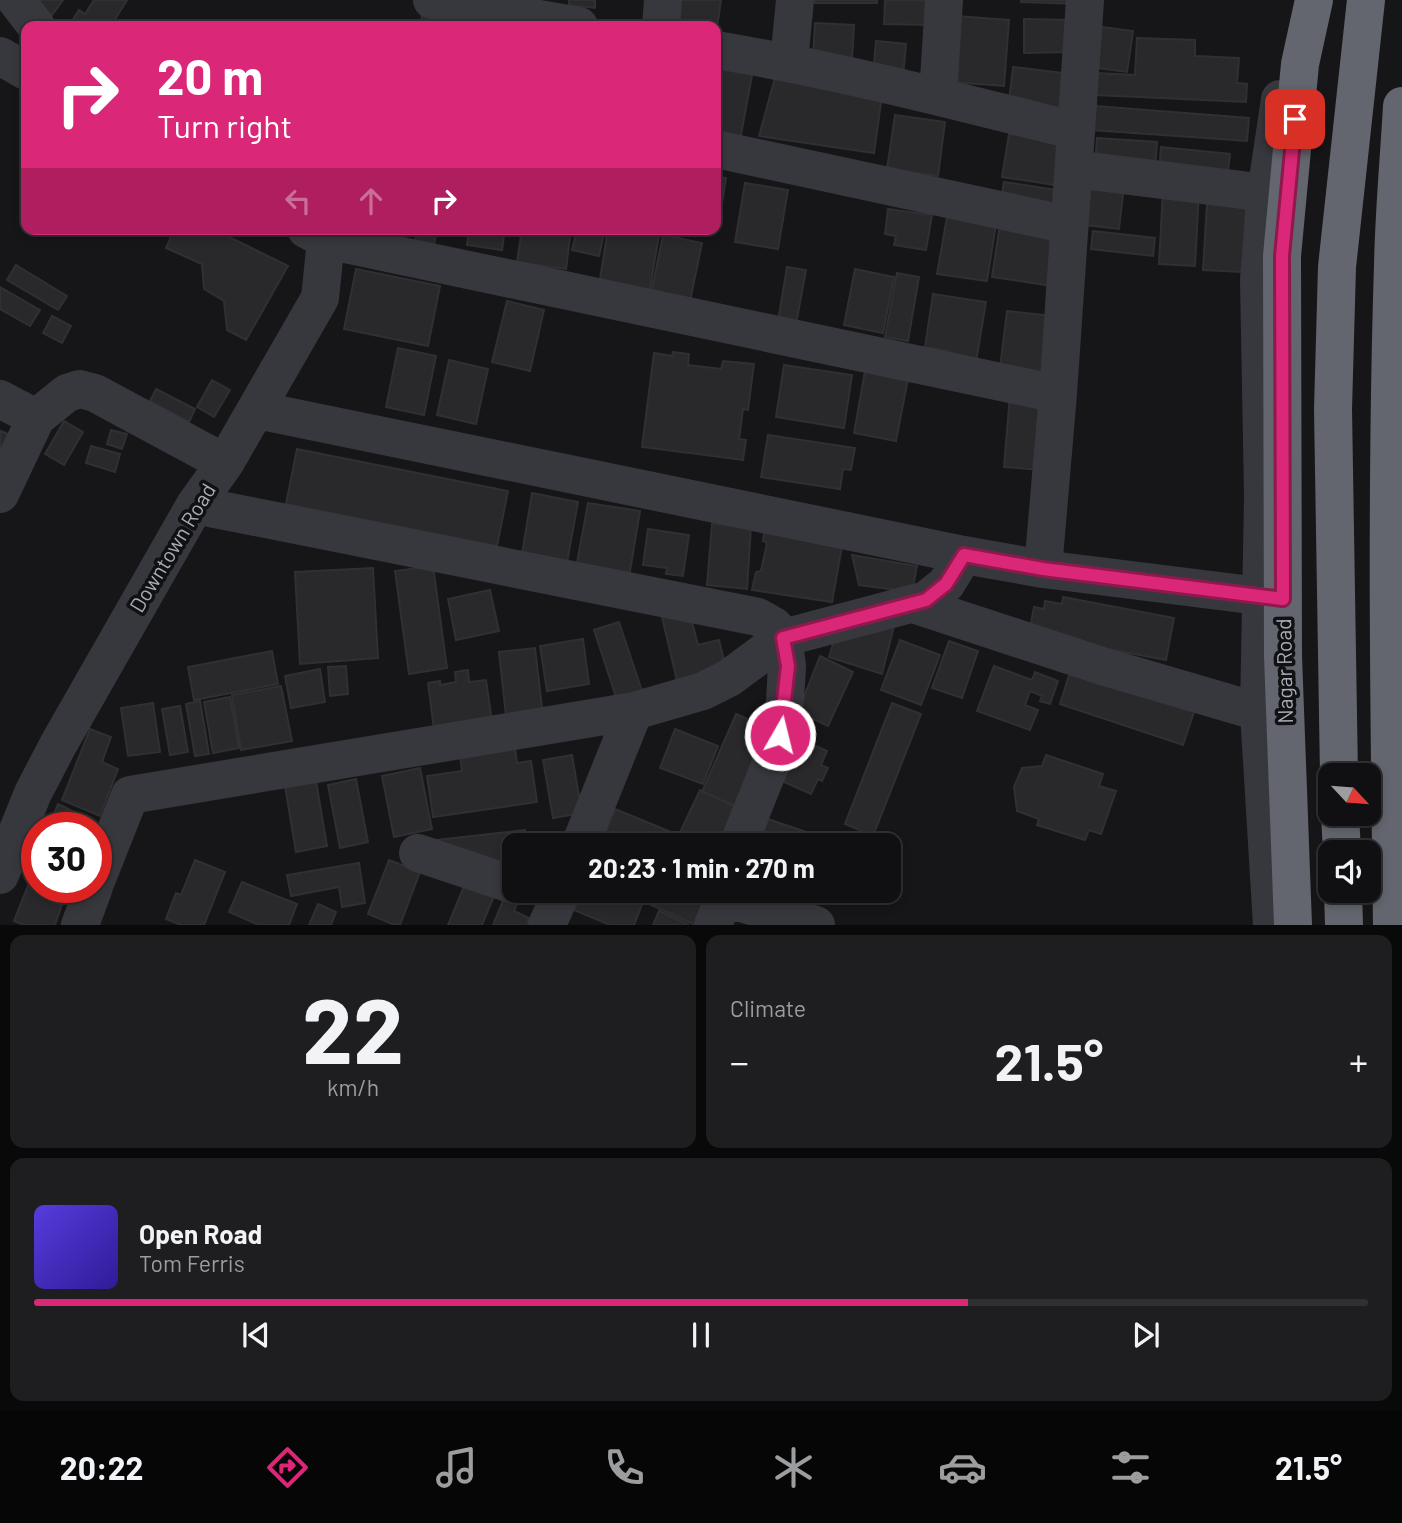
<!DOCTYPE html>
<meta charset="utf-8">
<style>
:root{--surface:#101012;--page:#1e1e20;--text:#f1f3f6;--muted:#9c9d9f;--line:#303032;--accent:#db2777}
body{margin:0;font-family:Barlow,sans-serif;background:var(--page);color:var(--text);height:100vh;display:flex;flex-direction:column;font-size:26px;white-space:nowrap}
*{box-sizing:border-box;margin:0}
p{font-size:23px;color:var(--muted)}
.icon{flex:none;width:38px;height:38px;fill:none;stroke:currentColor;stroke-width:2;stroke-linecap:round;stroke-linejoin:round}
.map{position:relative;height:925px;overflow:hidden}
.panel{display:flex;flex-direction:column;gap:10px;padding:10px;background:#09090a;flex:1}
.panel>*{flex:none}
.hud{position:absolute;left:21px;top:21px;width:700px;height:214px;border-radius:14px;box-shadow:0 4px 10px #0003,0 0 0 2px var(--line);background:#db2777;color:#fff;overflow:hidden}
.needle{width:46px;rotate:116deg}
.fabs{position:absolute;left:1318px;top:763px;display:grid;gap:14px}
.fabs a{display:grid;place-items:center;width:63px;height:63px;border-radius:14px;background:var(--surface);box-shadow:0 4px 10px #0003,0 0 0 2px var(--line);font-size:35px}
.speed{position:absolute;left:21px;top:812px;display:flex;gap:14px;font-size:35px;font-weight:700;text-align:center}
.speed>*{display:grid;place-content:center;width:91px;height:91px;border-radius:50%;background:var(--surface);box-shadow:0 4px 10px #0003,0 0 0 2px var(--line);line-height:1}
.speed .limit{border:10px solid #d22;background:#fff;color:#111}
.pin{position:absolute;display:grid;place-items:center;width:60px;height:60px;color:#fff;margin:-30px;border-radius:14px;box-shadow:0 4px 10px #0006}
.me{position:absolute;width:77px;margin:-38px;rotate:8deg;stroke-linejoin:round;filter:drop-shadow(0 0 5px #0008)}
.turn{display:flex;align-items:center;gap:24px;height:147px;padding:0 21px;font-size:32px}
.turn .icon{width:91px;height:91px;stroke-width:2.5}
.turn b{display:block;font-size:49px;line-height:60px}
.lanes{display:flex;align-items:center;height:66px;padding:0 21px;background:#0003;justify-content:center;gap:35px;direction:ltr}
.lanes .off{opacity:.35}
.big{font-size:52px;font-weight:700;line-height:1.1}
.panel .card{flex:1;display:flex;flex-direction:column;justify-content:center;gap:10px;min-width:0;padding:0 24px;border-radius:14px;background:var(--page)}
.panel .dial{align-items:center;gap:0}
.dial b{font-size:91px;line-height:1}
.song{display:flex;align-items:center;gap:21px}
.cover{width:84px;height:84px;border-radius:10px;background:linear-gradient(135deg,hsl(250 70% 55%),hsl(250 70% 35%))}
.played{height:7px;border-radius:4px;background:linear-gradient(90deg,var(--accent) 70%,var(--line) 70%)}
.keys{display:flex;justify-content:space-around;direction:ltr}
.heat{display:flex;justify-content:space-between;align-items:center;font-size:38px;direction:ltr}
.panel .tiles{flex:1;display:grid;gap:10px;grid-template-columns:1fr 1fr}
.card:last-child{grid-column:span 2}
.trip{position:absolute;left:502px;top:833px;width:399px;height:70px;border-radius:14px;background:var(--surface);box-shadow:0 4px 10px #0003,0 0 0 2px var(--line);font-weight:700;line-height:70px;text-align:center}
.tabs{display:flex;height:112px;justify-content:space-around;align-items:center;background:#060607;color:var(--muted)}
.tabs .icon{width:49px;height:49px}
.tabs .current{color:var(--accent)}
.tabs b{font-size:32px;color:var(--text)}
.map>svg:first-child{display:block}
.building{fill:#29292c;stroke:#303034;stroke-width:2}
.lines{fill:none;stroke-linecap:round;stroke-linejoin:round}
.minor{stroke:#37383d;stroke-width:38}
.highway{stroke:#63666e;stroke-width:38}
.route-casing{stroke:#8e194d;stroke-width:18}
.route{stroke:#db2777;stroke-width:12}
.labels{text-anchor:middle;stroke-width:7;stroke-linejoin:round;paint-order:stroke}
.street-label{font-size:21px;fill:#a8adb8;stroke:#111113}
</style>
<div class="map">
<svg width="1402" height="925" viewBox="0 0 1402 925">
<rect width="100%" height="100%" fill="#161618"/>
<path class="building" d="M33,0H63L52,15Z
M94,0H127L111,26H81L72,21L79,10L85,14Z
M569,0H595V8L569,5Z
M666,0H721L716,34V26H664Z
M815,0H877V3H815Z
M885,0H930V25L884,24Z
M1021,0H1079L1078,4L1021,2Z
M423,10L493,26H420Z
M956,16L1009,20L1004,86L951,82Z
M1024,19L1072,20V52L1024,53Z
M815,23L854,25L852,60L813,58Z
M1102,27L1133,31L1127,72L1097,68Z
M1137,38L1195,40V56L1239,58L1237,83L1247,84L1246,102L1096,95L1097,73L1135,75Z
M876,41L906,44L903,77L873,74Z
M716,62L753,70L740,140L716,135Z
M1013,67L1072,74L1066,116L1008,109Z
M776,74L883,88L874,153L759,136Z
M1095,106L1249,118L1247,141L1092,130Z
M895,115L945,122L938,176L887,169Z
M1009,134L1068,142L1062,186L1002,177Z
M1097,138L1157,142L1155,169L1095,165Z
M1161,147L1230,154L1227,180L1159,173Z
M716,177L726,178L719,224L716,223Z
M1004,182L1063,191L1060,211L1001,201Z
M1089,182L1124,186L1119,229L1085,225Z
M745,183L788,190L778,249L735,242Z
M1163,190L1199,192L1195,266L1159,264Z
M1207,203L1246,205L1242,272L1203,270Z
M888,209L932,215L926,250L894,245L896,236L885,234Z
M947,217L996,224L987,281L937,274Z
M1000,224L1062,234L1053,286L992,277Z
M213,229L288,266L246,340L227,330L224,301L204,289L202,264L166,248L171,237L156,230Z
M417,229H452V235L436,233L433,252L414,249Z
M469,229H505L502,250L467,245Z
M522,229H571L566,269L517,262Z
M577,229H605L599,256L572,250Z
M608,229H660L648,300L598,292Z
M1093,231L1155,238L1153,256L1091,249Z
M663,235L702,243L690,301L651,294Z
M16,265L67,296L58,310L7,280Z
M787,267L806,270L795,330L777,327Z
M356,269L440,286L428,346L344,329Z
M855,269L894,277L883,333L844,325Z
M897,273L919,277L908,341L885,337Z
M0,287L40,310L30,326L0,309Z
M933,294L986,302L976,362L949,358L950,351L925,347Z
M507,301L544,310L530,371L492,362Z
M1007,311L1053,316L1046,374L1000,368Z
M52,316L71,326L62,343L43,333Z
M398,348L436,356L424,415L386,407Z
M673,352L689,354L688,365L721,369L723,361L754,364L748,410L743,409L739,439L746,440L743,460L642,447L654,353L672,356Z
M449,360L488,369L476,424L437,415Z
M784,365L852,375L844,428L776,417Z
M865,371L908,379L896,441L854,433Z
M212,380L230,390L214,417L197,407Z
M156,389L195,409L189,422L150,401Z
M1010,395L1049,397L1043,470L1004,467Z
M64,421L83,432L64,465L45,454Z
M111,430L127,434L122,449L107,444Z
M1,431L15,437L0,471V432Z
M768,435L855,448L851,470L843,469L840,489L761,477Z
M91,446L120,454L115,472L86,463Z
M297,449L508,491L497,546L286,504Z
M532,493L578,502L566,568L521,560Z
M588,503L640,511L629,577L576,568Z
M712,524L751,527L747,589L707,585Z
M765,525L843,541L832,602L752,590L756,572L761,571L767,543L763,541Z
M648,529L689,535L683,576L666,574L667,568L643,565Z
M852,555L917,566L912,592L859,585Z
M433,566L447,668L409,674L395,571Z
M373,568L378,658L300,664L295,572Z
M490,590L499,631L456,640L448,599Z
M1063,597L1174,618L1166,660L1029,634L1034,607L1044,609L1045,601L1062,604Z
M689,610L698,645L719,640L726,669L677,681L662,617Z
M619,622L642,691L617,700L594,630Z
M895,622L882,674L829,657L836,634Z
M583,639L589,684L547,691L540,646Z
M900,640L940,655L921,705L881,690Z
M949,641L978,651L962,698L932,688Z
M535,648L543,716H506L499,652Z
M272,651L278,684L194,700L188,667Z
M820,656L853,672L828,726L798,712Z
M346,666L348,694L330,696L328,667Z
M994,666L1032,680L1035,672L1058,681L1050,704L1040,701L1042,696L1030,691L1025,705L1038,710L1030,730L977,711Z
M1072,666L1198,700L1183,745L1060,704Z
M320,669L325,702L291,708L285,676Z
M468,670L469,682L486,680L492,721L434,729L428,683L440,681V685L456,682L455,672Z
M281,686L292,741L241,750L232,695Z
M230,697L239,748L213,753L204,702Z
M200,701L209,754L195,756L186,704Z
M153,703L160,752L128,756L121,708Z
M892,703L921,714L873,836L845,824Z
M180,706L188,752L170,755L162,709Z
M736,714L772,730L738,807L702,792Z
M90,729L111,737L102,762L118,769L100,816L62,800Z
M675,729L718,746L703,784L660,768Z
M794,736L827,751L821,765L828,768L822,781L818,779L811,794L775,778Z
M515,747L517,763L531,761L537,802L433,817L427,776L462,771L460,755Z
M572,755L582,813L553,818L543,760Z
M1046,755L1103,774L1099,786L1116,791L1101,834L1089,830L1085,840L1037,825L1039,819L1017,811L1014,787L1022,768L1042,766Z
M420,768L432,829L394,837L382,776Z
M356,779L368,842L340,848L328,785Z
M316,781L327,846L296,852L285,786Z
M700,790L742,810L726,845H674Z
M58,804L105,827L96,854V828H48Z
M615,809L676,834L671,845H618L603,839Z
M768,819L812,834L809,845H760Z
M525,830L520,845H514V863L512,872L436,840Z
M195,860L225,872L204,925H181L166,919L176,893L181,895Z
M389,860L420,872L400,925H395L368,914Z
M37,863V884L30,882Z
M359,863L365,903L342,907L339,887L291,896L287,875Z
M467,879L496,891L482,925H448Z
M242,882L297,904L289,925H259L229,912Z
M29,883L64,898L55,925H24L14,921Z
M44,887H76L72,898Z
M582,891H652L647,903L643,902L634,925H610L574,910Z
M655,891H712L695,925L649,904Z
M505,896L518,901L514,911L529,918L527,925H493Z
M318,904L336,912L331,925H309Z
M659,911L689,925H653Z"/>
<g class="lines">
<path class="minor" d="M16,0L36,26
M432,0L579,26
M661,26L663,0
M716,50C837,70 957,101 1076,131
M0,56L26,71
M789,62L795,0
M938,96L944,0
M716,149L1069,225
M1074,169L1266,193
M306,229L326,240L1058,394
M0,399L36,418
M257,410L964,555L1043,569L1283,599
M0,494L36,418L67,393L80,389L95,393L225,463
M195,505L758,617L774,626L783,638L787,666L785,701L780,735L771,763L738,845
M1043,569L1058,394L1085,0
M913,604L1102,666L1259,712
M580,845L634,711
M418,853L514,885
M0,875L33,793L58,745L195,505L225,463L320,298L326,240
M96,881L130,795L634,711L703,691L729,678L783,638L926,600L946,584L964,555
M80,925L94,887
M547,925L562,891
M713,925L724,898L816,925
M1272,925L1259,712L1263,497L1259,280L1266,193L1280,99"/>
<path class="highway" d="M1339,775L1333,409L1337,267L1366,0
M1340,814L1342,852
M1343,891L1344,925
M1293,925L1283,656L1282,256L1300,64L1314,0
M1392,925C1389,705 1386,485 1393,265C1394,212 1399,159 1402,106"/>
</g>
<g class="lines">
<g class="route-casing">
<path id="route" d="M780,735L788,666L783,638L926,600L946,584L964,555L1043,569L1283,599L1282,256L1295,119"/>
</g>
<use href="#route" class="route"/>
</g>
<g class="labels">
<g class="street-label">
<text transform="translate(173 548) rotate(-59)" y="7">Downtown Road</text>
<text transform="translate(1285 671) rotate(-91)" y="7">Nagar Road</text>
</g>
</g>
</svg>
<div class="fabs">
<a><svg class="needle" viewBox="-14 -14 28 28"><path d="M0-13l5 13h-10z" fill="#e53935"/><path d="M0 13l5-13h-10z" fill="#9c9d9f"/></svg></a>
<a><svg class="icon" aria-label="sound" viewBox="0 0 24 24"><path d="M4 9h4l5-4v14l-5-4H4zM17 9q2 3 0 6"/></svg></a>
</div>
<div class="speed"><div class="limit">30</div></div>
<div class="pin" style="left:1295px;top:119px;background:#d93025"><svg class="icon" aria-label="arrive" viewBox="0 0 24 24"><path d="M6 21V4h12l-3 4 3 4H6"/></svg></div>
<svg class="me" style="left:780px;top:735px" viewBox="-20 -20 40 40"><circle r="17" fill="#db2777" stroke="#fff" stroke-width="3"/><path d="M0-11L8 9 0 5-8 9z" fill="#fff"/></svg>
<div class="trip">20:23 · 1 min · 270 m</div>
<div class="hud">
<div class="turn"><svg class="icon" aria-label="right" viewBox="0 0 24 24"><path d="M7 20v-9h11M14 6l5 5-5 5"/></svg><div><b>20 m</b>Turn right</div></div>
<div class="lanes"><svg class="icon off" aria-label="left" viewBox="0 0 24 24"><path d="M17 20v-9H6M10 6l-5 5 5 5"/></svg><svg class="icon off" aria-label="ahead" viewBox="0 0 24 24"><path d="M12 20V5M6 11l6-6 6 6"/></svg><svg class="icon" aria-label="right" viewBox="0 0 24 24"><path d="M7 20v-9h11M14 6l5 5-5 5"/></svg></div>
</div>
</div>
<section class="panel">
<div class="tiles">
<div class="card dial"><b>22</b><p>km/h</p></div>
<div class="card"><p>Climate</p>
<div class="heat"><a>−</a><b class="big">21.5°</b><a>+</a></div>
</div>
<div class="card">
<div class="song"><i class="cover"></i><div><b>Open Road</b><p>Tom Ferris</p></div></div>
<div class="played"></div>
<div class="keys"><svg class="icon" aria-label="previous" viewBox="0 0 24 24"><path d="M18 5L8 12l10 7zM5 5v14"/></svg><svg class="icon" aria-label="pause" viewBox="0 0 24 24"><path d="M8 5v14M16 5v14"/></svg><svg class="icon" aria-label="next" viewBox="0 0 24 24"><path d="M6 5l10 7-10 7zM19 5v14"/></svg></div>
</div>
</div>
</section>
<nav class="tabs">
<b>20:22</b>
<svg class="icon current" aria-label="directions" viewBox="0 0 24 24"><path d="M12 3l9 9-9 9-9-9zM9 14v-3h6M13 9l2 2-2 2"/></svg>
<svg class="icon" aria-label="music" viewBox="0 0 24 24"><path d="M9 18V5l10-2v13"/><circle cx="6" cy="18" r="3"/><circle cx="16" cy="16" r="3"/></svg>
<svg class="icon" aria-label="phone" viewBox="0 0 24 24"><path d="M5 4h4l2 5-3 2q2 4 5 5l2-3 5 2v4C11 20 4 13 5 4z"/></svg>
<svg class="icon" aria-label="climate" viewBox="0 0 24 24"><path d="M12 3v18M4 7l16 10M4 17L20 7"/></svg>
<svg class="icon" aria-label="car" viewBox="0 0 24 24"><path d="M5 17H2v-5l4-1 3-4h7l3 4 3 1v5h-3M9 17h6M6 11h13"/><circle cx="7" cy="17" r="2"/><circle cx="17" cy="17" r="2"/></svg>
<svg class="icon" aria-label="filters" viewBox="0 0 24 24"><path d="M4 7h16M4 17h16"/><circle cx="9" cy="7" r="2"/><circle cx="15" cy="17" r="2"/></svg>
<b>21.5°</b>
</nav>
